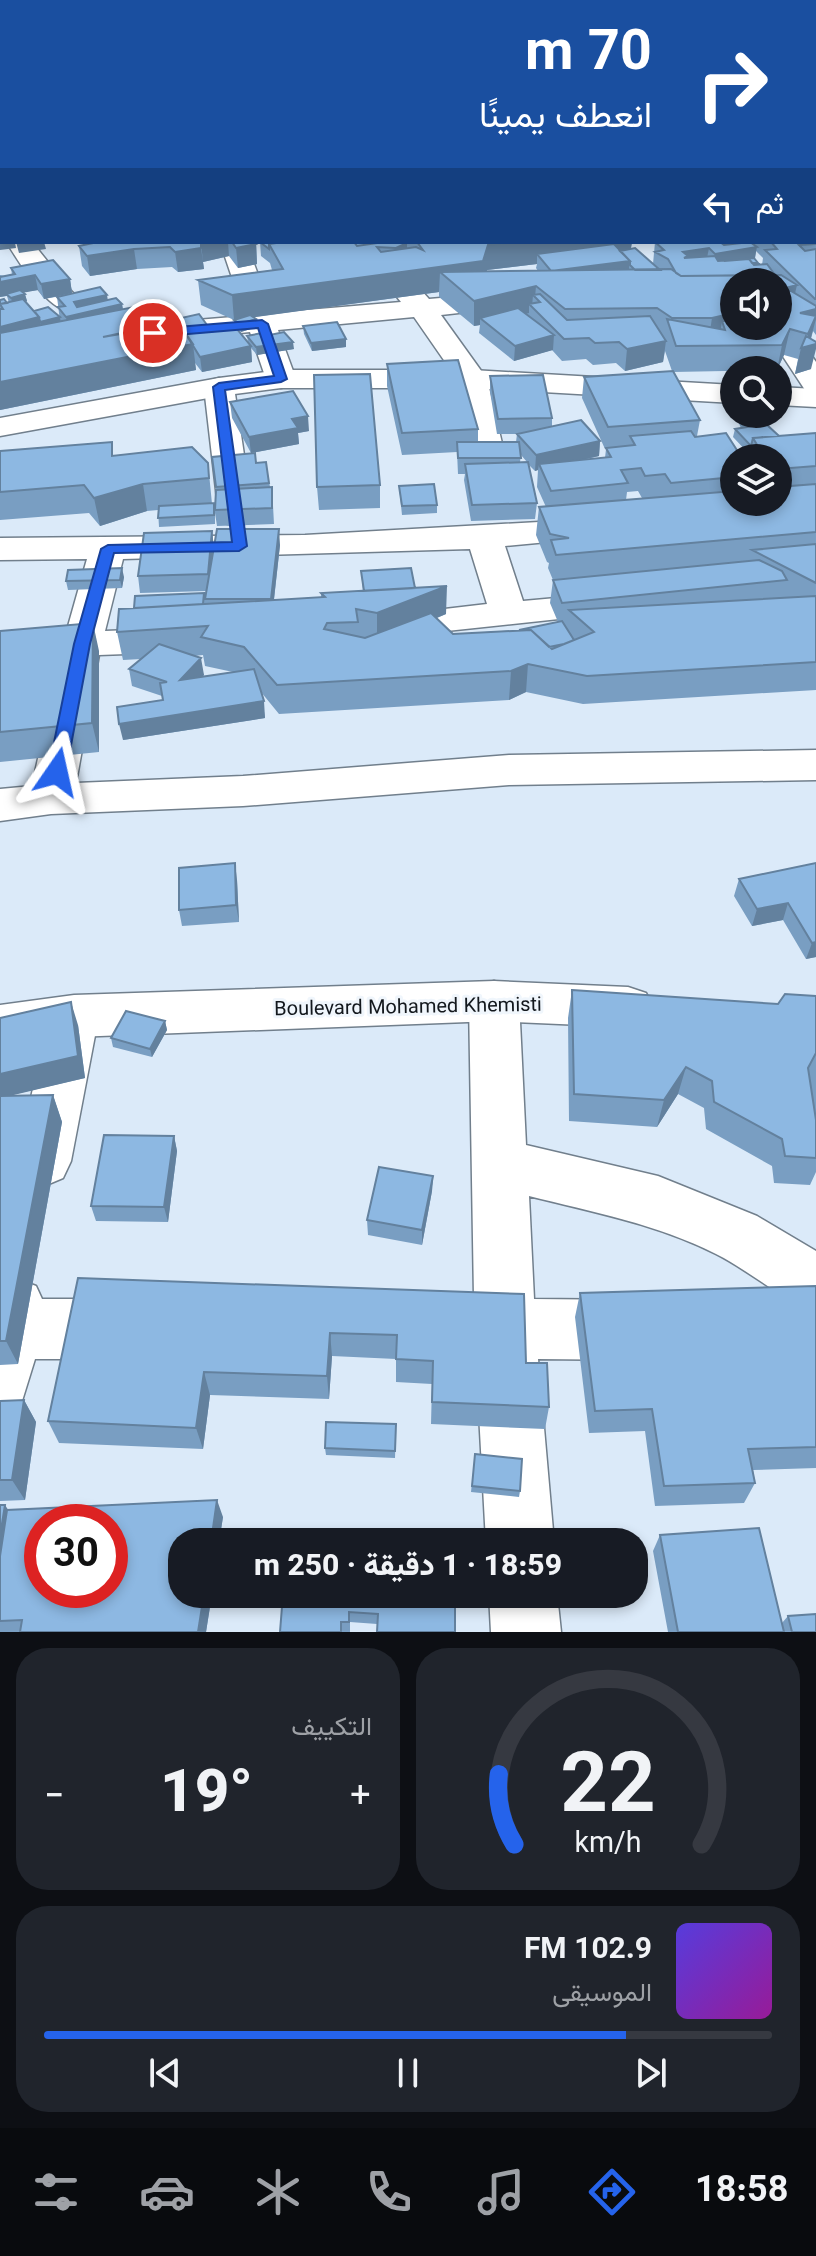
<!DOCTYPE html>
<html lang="ar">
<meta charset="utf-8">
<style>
:root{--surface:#171b24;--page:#20242c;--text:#f1f3f6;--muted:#9ea1a6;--line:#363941;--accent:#2563eb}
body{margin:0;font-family:Georgia,Vazirmatn,serif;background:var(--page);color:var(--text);direction:rtl;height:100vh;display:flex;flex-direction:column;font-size:30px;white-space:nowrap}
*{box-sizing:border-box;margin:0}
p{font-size:26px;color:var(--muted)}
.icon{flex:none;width:44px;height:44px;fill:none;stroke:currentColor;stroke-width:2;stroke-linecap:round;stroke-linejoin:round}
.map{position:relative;height:1632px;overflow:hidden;direction:ltr}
.drawer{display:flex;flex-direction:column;gap:16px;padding:16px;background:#0d0f14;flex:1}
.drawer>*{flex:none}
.banner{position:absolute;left:0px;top:0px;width:816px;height:244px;box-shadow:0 4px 12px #0003;direction:rtl;background:#1a4fa0;color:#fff;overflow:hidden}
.tools{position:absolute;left:720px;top:268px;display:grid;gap:16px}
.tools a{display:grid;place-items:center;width:72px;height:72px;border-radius:50%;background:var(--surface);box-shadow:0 4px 12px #0003;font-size:40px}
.speed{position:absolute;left:24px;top:1504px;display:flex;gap:16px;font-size:40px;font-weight:700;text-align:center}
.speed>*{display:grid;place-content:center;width:104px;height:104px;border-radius:50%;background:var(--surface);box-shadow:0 4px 12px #0003;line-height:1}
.speed .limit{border:12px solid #d22;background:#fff;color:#111}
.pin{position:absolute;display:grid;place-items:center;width:68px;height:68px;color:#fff;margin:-34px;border:4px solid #fff;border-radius:50%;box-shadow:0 2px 8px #0007}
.me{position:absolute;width:88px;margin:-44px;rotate:11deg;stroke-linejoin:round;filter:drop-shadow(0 0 6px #0008)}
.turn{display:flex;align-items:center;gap:28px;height:168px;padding:0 32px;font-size:36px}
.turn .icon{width:104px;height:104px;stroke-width:2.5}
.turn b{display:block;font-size:56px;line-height:68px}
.then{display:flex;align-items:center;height:76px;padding:0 32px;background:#0003;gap:16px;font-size:30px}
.big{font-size:60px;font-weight:800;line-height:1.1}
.drawer .card{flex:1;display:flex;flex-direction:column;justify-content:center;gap:12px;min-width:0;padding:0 28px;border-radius:32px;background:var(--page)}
.drawer .dial{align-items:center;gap:0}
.dial svg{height:208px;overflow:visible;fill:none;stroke:var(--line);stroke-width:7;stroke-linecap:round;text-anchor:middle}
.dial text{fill:var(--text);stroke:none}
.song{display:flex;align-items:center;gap:24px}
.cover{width:96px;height:96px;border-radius:12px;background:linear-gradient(135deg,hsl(250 70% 55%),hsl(300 70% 35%))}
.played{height:8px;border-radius:4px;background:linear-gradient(90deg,var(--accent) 80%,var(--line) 80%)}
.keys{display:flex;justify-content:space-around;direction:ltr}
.heat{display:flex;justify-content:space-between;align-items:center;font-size:44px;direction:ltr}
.drawer .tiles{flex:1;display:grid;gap:16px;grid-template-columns:1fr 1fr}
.card:last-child{grid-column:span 2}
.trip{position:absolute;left:168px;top:1528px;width:480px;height:80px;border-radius:32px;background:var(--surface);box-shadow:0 4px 12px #0003;font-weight:800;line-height:80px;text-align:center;direction:rtl}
.tab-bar{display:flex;height:128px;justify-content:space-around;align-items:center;background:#090b0e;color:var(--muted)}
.tab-bar .icon{width:56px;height:56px}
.tab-bar .active{color:var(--accent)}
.tab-bar b{font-size:36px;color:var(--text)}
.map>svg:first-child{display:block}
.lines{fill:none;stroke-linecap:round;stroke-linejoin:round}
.minor-casing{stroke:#717f8c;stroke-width:3}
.tertiary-casing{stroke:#717f8c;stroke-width:3}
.secondary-casing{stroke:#717f8c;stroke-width:3}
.minor{fill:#fff;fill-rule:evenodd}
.tertiary{fill:#fff;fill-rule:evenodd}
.secondary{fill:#fff;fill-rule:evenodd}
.wall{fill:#799ec2;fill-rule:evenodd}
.shaded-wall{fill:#63819e}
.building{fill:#8db8e2;stroke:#63819e;stroke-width:2;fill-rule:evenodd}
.route{fill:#2563eb;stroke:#184099;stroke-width:2}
.labels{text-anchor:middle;stroke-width:6;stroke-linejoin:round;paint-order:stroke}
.street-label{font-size:20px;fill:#13181d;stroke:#f0f6fc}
</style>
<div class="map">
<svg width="816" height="1632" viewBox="0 0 816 1632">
<rect width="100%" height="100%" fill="#dbeaf9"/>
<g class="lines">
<g class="minor-casing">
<path id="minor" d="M0,126H2V140H0Z
M6,242H32L72,292L89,306L85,312C50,321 23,266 6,242Z
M220,242H246L272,313L401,302L384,281L333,242H363L402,269L429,299L510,292L520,294L524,300L520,306L441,315L487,379L515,499L510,506L498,509L486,506L481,499L457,379L414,317L278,330L296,379L292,385L281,388L270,385L266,379L250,332L148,342L138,339L134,333L138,327L148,324L245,316Z
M778,318L787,320L816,362V393L805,390L763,326H778Z
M219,378L230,381L234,387L253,516L248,523L236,526L224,523L219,516L204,387L208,381Z
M610,518L622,521L627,528L622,535L505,546L523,601L611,593L624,596L630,604L624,612L381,638L368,634L362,626L368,618L487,604L470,549L123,559L105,631L181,628L195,631L200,640L195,649L181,652L99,655L76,783L243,776L509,755L816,750V780L509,785L243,806L51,814L0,821V789L32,786L63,644L87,559L0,560V538L305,535Z
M494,981L512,987L519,1001L526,1145L658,1176L757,1216L816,1251V1312C779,1298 750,1271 716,1254C657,1224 592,1212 529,1196L534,1299L638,1300L659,1309L668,1330L659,1351L638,1360L538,1359L554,1542H486L476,1358H466L445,1349L436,1328L445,1307L466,1298H474L469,1001L476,987Z
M72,1004L90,1010L97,1025L71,1161L63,1178L44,1186L25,1178L17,1161L47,1025L54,1010Z
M15,1278L36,1286L42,1299H126L147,1308L156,1329L147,1350L126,1359H35L22,1401L0,1410V1284Z
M489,1594H557L561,1632H491Z"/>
</g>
<g class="tertiary-casing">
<path id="tertiary" d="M281,370H472L734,385V403L472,388H281L219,396L0,436V418L219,378Z
M778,387L816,389V407L778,405Z"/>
</g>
<g class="secondary-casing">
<path id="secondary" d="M494,981L628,987L646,993L653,1007L646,1021L628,1027L494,1021L74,1037L0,1047V1005L74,995Z"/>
</g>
<use href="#minor" class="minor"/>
<use href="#tertiary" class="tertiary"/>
<use href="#secondary" class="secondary"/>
</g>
<path class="wall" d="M0,7H2V41H0Z
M814,110L816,111V335L813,331L811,339V369L795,374L798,359L784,355L777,370L673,372L700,420L697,436L734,458V502H778V458H749L750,455L733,437L735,429L741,428L736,417V414H765L768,422V425L779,436L816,433V690L583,704L526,692L509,700L279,714L261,692L265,718L123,740L162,700V696L132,686L129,669L141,659L123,660L117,632L134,608L204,593L205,598L206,591L140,593L138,576L212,531L214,547L280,545L274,600L321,597V593L363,591L361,571L415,588L446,614L437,618L453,634L519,630L558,622L550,603L553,580L548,568L549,563L547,562L536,535L539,507H546L537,487L538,470L535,471L528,464L537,503L535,519L471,521L464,480L465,474H458L457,452L402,455L387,386V364L478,429V442H516L517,434H518H497L490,392V376L552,418V427L600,441L599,456L583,460L605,458L606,449H605L582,398L584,377L672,371L665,351L663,362L625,371L616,363L593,365L586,359L562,361L552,350L514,361L479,333L480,325L474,326L439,297V292L254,317L257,327L241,332L237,329L248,342L247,336L270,335L294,349L257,355L251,348L252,362L202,372L195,363L196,370L0,410V300L9,303L7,296L0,297V275L5,276L12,275L11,268L70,279L72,293L108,300L122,304L123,309L210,329L235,326L234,320L201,305L198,280L272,270L270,263L261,256L260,242H632L631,249L653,264L655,242L724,245L741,242H814ZM756,251L763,258L762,265H757L758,263L755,259ZM537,264L536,268L538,271H487V270ZM734,282L778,326H734ZM38,290L44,299L61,296L57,297L60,321L34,311L26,302L27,301L24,292ZM521,455L527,462H520ZM638,491L642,498L626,500L627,492ZM203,655L205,666L233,672L202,677L204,675L194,656Z
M86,242H256L257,264L238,268L229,256L203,262L204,269L178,272L172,267L137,269L90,276L82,266L79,246L87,244Z
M303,326L346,339V347L312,351L304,334Z
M230,402L309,431L298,433L299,444L251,453L232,418Z
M0,451L115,455L208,463L212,504L215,509L216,490L212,457L256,463L266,462L270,487H272L274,524L217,526L215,513V524L159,527L158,510L147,511L100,526L89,513L0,520Z
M380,485V508L319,510L317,487Z
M399,486L437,505V513L402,515Z
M124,577L122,588L68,590L66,581Z
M0,631L99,651V752L0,762Z
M816,863V957L806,959L783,920L752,926L734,896L739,879Z
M237,880L239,922L182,926L179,910Z
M572,990L778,1004L816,996V1172L810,1185L774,1183L772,1166L706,1129L704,1108L678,1094L657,1127L569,1121L568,1018Z
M0,1018L78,1025L85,1078L11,1095H53L62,1122L18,1364L0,1365Z
M165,1021L167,1030L152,1057L113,1047L111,1038Z
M174,1136L177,1151L168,1222L96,1221L91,1206Z
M433,1176L432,1191L422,1245L368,1235L367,1220Z
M78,1278L524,1294L526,1363L549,1407L545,1429L431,1424L432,1384L396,1382V1359L332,1356L329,1399L210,1395L203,1449L59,1443L48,1421Z
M816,1286V1468L753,1470L755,1483L744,1503L655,1506L645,1431L589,1433L575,1317L580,1293Z
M24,1400L36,1422L25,1500L0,1501V1401Z
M396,1424L395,1458L326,1455L325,1448Z
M475,1454L520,1491L519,1497L471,1492Z
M0,1505L8,1510L223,1517L219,1542H182L212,1594L206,1632H0Z
M660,1535L782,1623L788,1616L816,1632H668L653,1551Z
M283,1594H470V1597H455L377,1624L350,1622V1632H280Z"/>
<path class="shaded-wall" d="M814,90H816V103H814Z
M0,112H2V125H0Z
M0,168H2L1,182L0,176Z
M0,230H2V242H15L16,248L0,250Z
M16,242H44L46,249L19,253Z
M201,242H228L229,256L203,262Z
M242,242H256L257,264L238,268L236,248Z
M516,242H632L630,252L537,254V264L487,270L482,286L440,272L439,292L234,320L232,295L397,272L396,248L407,243V268L488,245Z
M757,247L754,262L713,268L715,254Z
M201,248L204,269L178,272L175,252Z
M709,248L706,263L687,266L683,252Z
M134,249L137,269L90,276L87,256Z
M630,261L628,276L552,271Z
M35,275L38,290L0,297V282Z
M70,279L72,293L44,299L41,284Z
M797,285L791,310L778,290Z
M536,286L535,298L533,295L532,307L529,304V313L486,323L480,318V325L474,326V301Z
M25,294L27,301L13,306L11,298Z
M107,295L109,307L122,304L124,319L68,332L66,317L74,302Z
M816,309V319L810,341L816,344V349L811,369L795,374L801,348L805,347L808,334L800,313Z
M734,313V326L725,330L722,321L719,341L708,344L712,318Z
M39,317L43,338L0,349V327Z
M60,317L61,325L42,330L40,322Z
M256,319L257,327L241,332L240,324Z
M174,322L177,347L193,344L196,370L0,410V382L103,337Z
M790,329L784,355L777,370L782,345Z
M554,335L553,350L514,361L515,346Z
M346,339V347L312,351L311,343Z
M666,341L663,362L625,371L627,349Z
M293,342L294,349L257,355L256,347Z
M251,346L252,362L202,372L200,357Z
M308,416L309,431L298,433L299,444L251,453L249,437L292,419Z
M600,441L599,456L541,469L539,464L538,470L535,471L536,455Z
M143,484L147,511L100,526L94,498Z
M279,529L280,545L272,616L271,599Z
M212,531L214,548L210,591L208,574Z
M122,568L124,577L122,588L120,580Z
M447,586L446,614L377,642V613Z
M93,623L99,651V752L92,723Z
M201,658L204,675L183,697L180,680Z
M528,664L526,692L509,700L511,671Z
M264,701L265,718L123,740L119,724Z
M235,863L237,880L239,922L236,905Z
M788,903L783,920L752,926L757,909Z
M816,942V957L806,959L812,943Z
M71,1002L78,1025L85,1078L1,1098L0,1140V1074Z
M165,1021L167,1030L152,1057L150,1049Z
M686,1067L678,1094L657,1127L664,1100Z
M53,1095L62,1122L18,1364L6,1341Z
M174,1136L177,1151L168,1222L164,1207Z
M433,1176L432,1191L422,1245V1230Z
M330,1333L332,1356L329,1399L327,1376Z
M204,1372L210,1395L203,1449L196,1428Z
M24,1400L36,1422L25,1500L12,1480Z
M217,1500L223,1517L219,1542H211Z
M5,1505L18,1525L0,1621V1536Z
M204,1594H212L206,1632H198Z"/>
<path class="building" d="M0,7H2V24H0Z
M814,45H816V61H814Z
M816,67V90H814V68Z
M816,116V135L814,134V117Z
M814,143L816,144V161L814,160Z
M2,150V168H0V151Z
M814,186H816V215H814Z
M0,195H2V208H0Z
M2,210V230H0V211Z
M814,217H816V244L799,245L805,251L816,249V299H815L765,250L777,249L771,242H814Z
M98,242H201V248L175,252L170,247L134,249L87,256L79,246Z
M232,242H254L256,244L236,248Z
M260,242H283L269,244V249Z
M283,242H354L357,246L384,242L407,243L396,248L377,247L381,252L416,247L423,250L417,242H516L488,245L483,261L232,295L198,280L283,269L269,244Z
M354,242H384L357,246Z
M655,242H720L724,245L750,242L757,247L715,254L709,248L683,252L688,256L684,258L715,256L718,261L749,259L754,265L767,264L775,275L681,276L676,273L668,259L655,252L664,250Z
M614,244L630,261L551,271L537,254Z
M635,248L660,270H635L630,265V261L620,251Z
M754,258L758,263H752L749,259L724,261Z
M53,260L70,279L41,284L35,275L0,282V277L15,274L11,268Z
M671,269L681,276L781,275L797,285L778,290V282H734V313L712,318H672L657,308L565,309L536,286L474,301L440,272Z
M100,287L107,295L74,302L77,307L116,298L122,304L66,317L58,307L65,306L57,297Z
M20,290L25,294L11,298L6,294Z
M778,291H791L816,306V309L800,313L816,316L808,334L790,329L782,345L676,346L667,319L725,330L722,321H734V326H758L759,329L777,328L774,326H778Z
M540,294L567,320L650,316L666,341L627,349L619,342L595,343L589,338L564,339L529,304L540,302L533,295Z
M4,299L7,303L0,304V300Z
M23,299L39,317L0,327V309H3L0,304Z
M160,302L174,322L103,337L132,332L138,340L184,331L193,344L0,382V333Z
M48,307L60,317L40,322L39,317L34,311Z
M518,308L554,335L515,346L480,318Z
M199,314L210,329L233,324L251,346L200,357L184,331H181L172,320Z
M250,315L256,319L240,324L234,320Z
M337,322L346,339L311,343L303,326Z
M267,332L270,335L284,332L293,342L256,347L247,336Z
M806,336L816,342V344L801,348Z
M458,360L478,429L402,433L387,364Z
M673,371L700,420L608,427L584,377Z
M370,374L380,485L317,487L314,375Z
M543,375L552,418L498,419L490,376Z
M293,391L308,416L292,419L298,428L249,437L230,402Z
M740,414H765L768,422H743Z
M581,420L600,441L536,455L517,434Z
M766,424L779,436L753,438L751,446L735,429Z
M691,431L695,437L726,433L742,458H734V477L671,483L665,474L645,476L641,468L621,470L628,483L551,491L539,464L611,457L606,448L635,445L630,436Z
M816,433V466L778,469V458H765L753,438Z
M112,442V456L192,447L208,463L209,478L143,484L94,498L84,485L0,492V451Z
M457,442H519L521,458H458Z
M255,453L256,463L266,462L269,483L216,487L212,457Z
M528,462L537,503L472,505L465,464Z
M434,484L437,505L402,506L399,486Z
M816,484V532L556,555L551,540L569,538L550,534L539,507L734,491V502H778V487Z
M272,487V508L215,510L216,490Z
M214,503V515L158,518L159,506Z
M217,529H279L271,599H205Z
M212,531L208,574L138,576L144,533Z
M816,544V583L752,550Z
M759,560L782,571L787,580L562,603L553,580Z
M122,568L120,580L66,581L68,570Z
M411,568L415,588L364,591L361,571Z
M447,586L377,613L356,609L358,622L327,623L324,629L365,638L431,613L453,634L531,630L552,649L594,632L569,610L816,596V662L587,676L528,664L511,671L277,685L244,647L201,637L208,626L117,632L119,609L325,597L321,593Z
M204,593L203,604L134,608L135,596Z
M562,621L574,640L564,644L549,647L531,630H519Z
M93,623L92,723L0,732V631Z
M159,644L201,658L180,680L254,669L264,701L119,724L117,707L163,700L160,683L167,682L129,669Z
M235,863L236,905L179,910V868Z
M816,863V942L812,943L788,903L757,909L739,879Z
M572,990L778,1004L785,994L816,996V1053L808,1068L816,1120V1158L785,1156L782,1139L714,1102L712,1081L686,1067L664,1100L574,1094Z
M71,1002L78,1056L0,1074V1018Z
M126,1011L165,1021L150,1049L111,1038Z
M53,1095L6,1341H0V1096Z
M104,1135L174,1136L164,1207L91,1206Z
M379,1167L433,1176L422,1230L367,1220Z
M78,1278L524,1294L526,1363H547L549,1407L432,1402L433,1361L396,1359L397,1335L330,1333L327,1376L204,1372L196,1428L48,1421Z
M816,1286V1447L748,1449L755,1483L664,1486L652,1409L595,1411L580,1293Z
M24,1400L12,1480H0V1401Z
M326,1422L396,1424L395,1451L325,1448Z
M475,1454L522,1459L520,1491L472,1486Z
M217,1500L211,1542H182V1594H204L198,1632H20L22,1620L0,1621V1556L7,1510ZM42,1522H110V1590H42Z
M0,1505H5L0,1536Z
M759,1528L784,1632H678L660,1535Z
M283,1594H455V1632H377L378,1614L349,1612V1622H341V1632H280Z
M816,1614V1632H792L788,1616Z"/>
<path class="route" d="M262,320L268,324L287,379L281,382L225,390L247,546L239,551L114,553L90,644L66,772L57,779L51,777L48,772L74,644L101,549L108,545L232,542L213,387L219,383L274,376L258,328L153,337L147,333L153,329Z"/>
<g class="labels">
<g class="street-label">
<text transform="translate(408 1006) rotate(-1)" y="7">Boulevard Mohamed Khemisti</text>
</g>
</g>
</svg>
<div class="tools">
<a><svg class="icon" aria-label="sound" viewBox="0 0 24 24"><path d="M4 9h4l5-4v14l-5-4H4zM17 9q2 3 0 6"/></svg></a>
<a><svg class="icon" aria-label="search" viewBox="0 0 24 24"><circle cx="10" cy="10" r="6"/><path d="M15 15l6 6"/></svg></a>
<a><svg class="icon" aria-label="layers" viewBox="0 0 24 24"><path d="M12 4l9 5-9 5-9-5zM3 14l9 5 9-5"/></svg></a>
</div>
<div class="speed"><div class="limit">30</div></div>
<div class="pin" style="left:153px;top:333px;background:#d93025"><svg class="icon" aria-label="arrive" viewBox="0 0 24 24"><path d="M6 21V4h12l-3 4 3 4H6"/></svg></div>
<svg class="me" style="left:57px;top:772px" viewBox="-20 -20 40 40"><path d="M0-17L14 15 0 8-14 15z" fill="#2563eb" stroke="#fff" stroke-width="4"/></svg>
<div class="trip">18:59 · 1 دقيقة · 250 m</div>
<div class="banner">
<div class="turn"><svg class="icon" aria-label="right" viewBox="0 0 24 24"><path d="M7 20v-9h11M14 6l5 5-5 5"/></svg><div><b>70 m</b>انعطف يمينًا</div></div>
<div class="then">ثم<svg class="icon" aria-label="left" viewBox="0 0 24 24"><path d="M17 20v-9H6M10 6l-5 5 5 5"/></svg></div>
</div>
</div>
<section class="drawer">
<div class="tiles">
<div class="card dial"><svg viewBox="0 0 100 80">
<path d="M14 69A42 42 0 1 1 86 69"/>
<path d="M14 69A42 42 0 0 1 8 42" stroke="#2563eb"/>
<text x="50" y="56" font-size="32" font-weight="700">22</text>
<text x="50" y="72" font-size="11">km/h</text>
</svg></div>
<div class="card"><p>التكييف</p>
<div class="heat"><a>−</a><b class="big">19°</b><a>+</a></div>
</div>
<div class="card">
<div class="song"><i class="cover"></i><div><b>102.9 FM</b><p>الموسيقى</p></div></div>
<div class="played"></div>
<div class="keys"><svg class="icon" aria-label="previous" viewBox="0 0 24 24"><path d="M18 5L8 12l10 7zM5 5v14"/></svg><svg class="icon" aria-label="pause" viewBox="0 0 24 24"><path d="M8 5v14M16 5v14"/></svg><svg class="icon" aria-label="next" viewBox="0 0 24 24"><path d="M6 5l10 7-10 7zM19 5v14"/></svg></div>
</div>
</div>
</section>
<nav class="tab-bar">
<b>18:58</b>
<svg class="icon active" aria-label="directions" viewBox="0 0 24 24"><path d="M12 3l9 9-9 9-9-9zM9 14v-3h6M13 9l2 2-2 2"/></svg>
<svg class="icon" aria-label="music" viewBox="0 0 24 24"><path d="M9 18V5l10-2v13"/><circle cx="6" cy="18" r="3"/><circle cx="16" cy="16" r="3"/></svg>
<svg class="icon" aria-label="phone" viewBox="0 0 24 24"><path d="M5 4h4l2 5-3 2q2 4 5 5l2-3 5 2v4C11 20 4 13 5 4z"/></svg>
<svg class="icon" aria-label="climate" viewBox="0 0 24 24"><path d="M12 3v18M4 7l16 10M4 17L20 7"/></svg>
<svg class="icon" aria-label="car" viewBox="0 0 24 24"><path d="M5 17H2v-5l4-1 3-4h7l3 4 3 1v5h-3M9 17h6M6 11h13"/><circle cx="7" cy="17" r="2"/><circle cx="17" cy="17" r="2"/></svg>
<svg class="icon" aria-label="filters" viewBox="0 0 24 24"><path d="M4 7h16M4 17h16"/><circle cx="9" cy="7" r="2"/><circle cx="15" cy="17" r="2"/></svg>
</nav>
